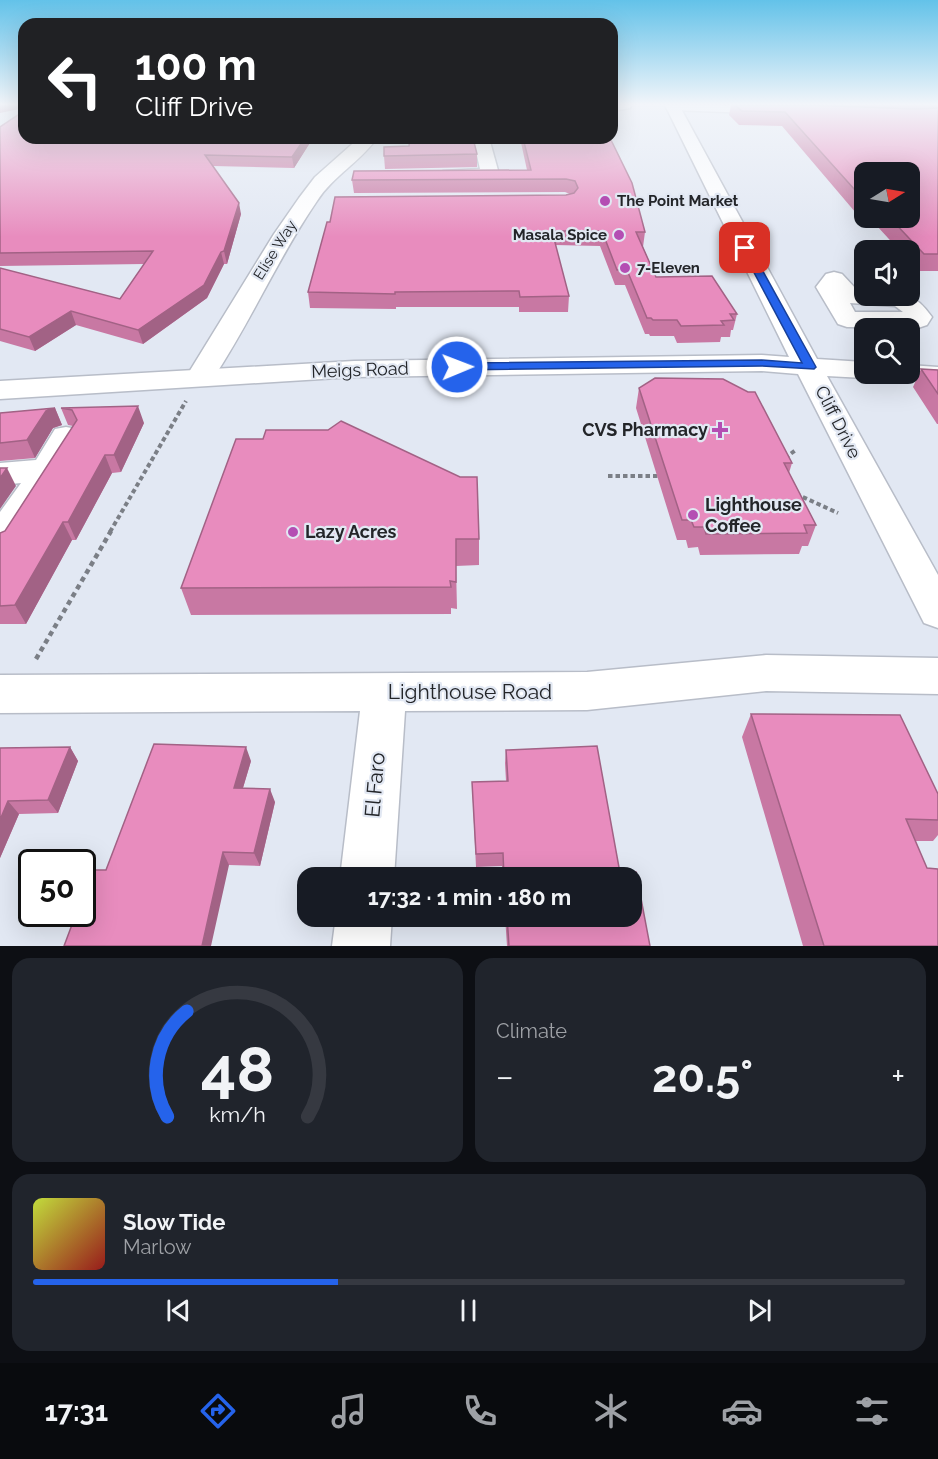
<!DOCTYPE html>
<meta charset="utf-8">
<style>
:root{--surface:#171b24;--page:#20242c;--text:#f1f3f6;--muted:#9ea1a6;--line:#363941;--accent:#2563eb}
body{margin:0;font-family:Raleway,sans-serif;background:var(--page);color:var(--text);height:100vh;display:flex;flex-direction:column;font-size:22px;white-space:nowrap}
*{box-sizing:border-box;margin:0}
p{font-size:20px;color:var(--muted)}
.icon{flex:none;width:33px;height:33px;fill:none;stroke:currentColor;stroke-width:2;stroke-linecap:round;stroke-linejoin:round}
.map{position:relative;height:946px;overflow:hidden}
.details{display:flex;flex-direction:column;gap:12px;padding:12px;background:#0d0f14;flex:1}
.details>*{flex:none}
.banner{position:absolute;left:18px;top:18px;width:600px;height:126px;border-radius:18px;box-shadow:0 6px 24px #0002;background:#202124;color:#fff;overflow:hidden}
.needle{width:39px;rotate:79deg}
.fabs{position:absolute;left:854px;top:162px;display:grid;gap:12px}
.fabs a{display:grid;place-items:center;width:66px;height:66px;border-radius:12px;background:var(--surface);box-shadow:0 6px 24px #0002;font-size:30px}
.speed{position:absolute;left:18px;top:849px;display:flex;gap:12px;font-size:30px;font-weight:700;text-align:center}
.speed>*{display:grid;place-content:center;width:78px;height:78px;border-radius:50%;background:var(--surface);box-shadow:0 6px 24px #0002;line-height:1}
.speed .limit{border:3px solid #111;border-radius:9px;background:#fff;color:#111}
.pin{position:absolute;display:grid;place-items:center;width:51px;height:51px;color:#fff;margin:-26px;border-radius:12px;box-shadow:0 3px 9px #0006}
.me{position:absolute;width:66px;margin:-33px;rotate:89deg;stroke-linejoin:round;filter:drop-shadow(0 0 4px #0008)}
.turn{display:flex;align-items:center;gap:21px;height:126px;padding:0 18px;font-size:27px}
.turn .icon{width:78px;height:78px;stroke-width:2.5}
.turn b{display:block;font-size:42px;line-height:51px}
.big{font-size:45px;font-weight:700;line-height:1.1}
.details .card{flex:1;display:flex;flex-direction:column;justify-content:center;gap:9px;min-width:0;padding:0 21px;border-radius:18px;background:var(--page)}
.details .dial{align-items:center;gap:0}
.dial svg{height:156px;overflow:visible;fill:none;stroke:var(--line);stroke-width:7;stroke-linecap:round;text-anchor:middle}
.dial text{fill:var(--text);stroke:none}
.song{display:flex;align-items:center;gap:18px}
.cover{width:72px;height:72px;border-radius:9px;background:linear-gradient(135deg,hsl(70 70% 55%),hsl(0 70% 35%))}
.played{height:6px;border-radius:3px;background:linear-gradient(90deg,var(--accent) 35%,var(--line) 35%)}
.keys{display:flex;justify-content:space-around;direction:ltr}
.heat{display:flex;justify-content:space-between;align-items:center;font-size:33px;direction:ltr}
.details .tiles{flex:1;display:grid;gap:12px;grid-template-columns:1fr 1fr}
.card:last-child{grid-column:span 2}
.trip{position:absolute;left:297px;top:867px;width:345px;height:60px;border-radius:18px;background:var(--surface);box-shadow:0 6px 24px #0002;font-weight:700;line-height:60px;text-align:center}
.dock{display:flex;height:96px;justify-content:space-around;align-items:center;background:#090b0e;color:var(--muted)}
.dock .icon{width:42px;height:42px}
.dock .current{color:var(--accent)}
.dock b{font-size:27px;color:var(--text)}
.map>svg:first-child{display:block}
.lines{fill:none;stroke-linecap:round;stroke-linejoin:round}
.minor-casing{stroke:#b8bdc8;stroke-width:3}
.major-casing{stroke:#b8bdc8;stroke-width:3}
.path-far1{stroke:#7b7f86;stroke-width:4;stroke-dasharray:4.5 3;stroke-linecap:butt}
.path{stroke:#7b7f86;stroke-width:4.5;stroke-dasharray:5 4;stroke-linecap:butt}
.minor{fill:#fff;fill-rule:evenodd}
.major{fill:#fff;fill-rule:evenodd}
.wall{fill:#c878a3;fill-rule:evenodd}
.shaded-wall{fill:#a26285}
.building{fill:#e88cbe;stroke:#a26285;stroke-width:1.5}
.route{fill:#2563eb;stroke:#184099;stroke-width:1.5}
.poi-dot{fill:#b44eb3;stroke:#e2e8f3;stroke-width:2}
.labels{text-anchor:middle;stroke-width:4.5;stroke-linejoin:round;paint-order:stroke}
.far-poi-label{font-size:15px;font-weight:bold;fill:#232529;stroke:#e2e8f3;text-anchor:start}
.far-street-label{font-size:15px;fill:#232529;stroke:#e2e8f3}
.street-label{font-size:18px;fill:#232529;stroke:#e2e8f3}
.poi-label{font-size:18px;font-weight:bold;fill:#232529;stroke:#e2e8f3;text-anchor:start}
.near-street-label{font-size:21px;fill:#232529;stroke:#e2e8f3}
</style>
<div class="map">
<svg width="938" height="946" viewBox="0 0 938 946">
<rect width="100%" height="100%" fill="#e2e8f3"/>
<g class="lines">
<g class="minor-casing">
<path id="minor" d="M612,105H632L630,108L612,111Z
M666,105L775,106L782,110L775,114L672,110L667,109Z
M359,138H377C360,162 333,176 317,201C277,259 249,326 210,383L200,385L190,383L186,377L274,234L299,198L315,177Z
M473,138H489L499,174L496,178L443,179L440,175L443,171L480,169Z
M834,272L842,274L856,289L864,290V296C899,296 910,286 932,317L927,325L918,328L847,327L838,324L816,287L826,274ZM850,303L895,306L903,312H855Z
M66,427L77,429L82,436L63,470L13,548L0,552V512L21,483L0,485V463L36,460L55,429Z
M766,655L938,658V694L766,691L587,710L405,711L394,878H340L360,711L0,713V675L587,672Z
M336,916H392L390,946H332Z"/>
</g>
<g class="major-casing">
<path id="major" d="M665,105H679L817,359L864,362V374H875L864,378L827,376L938,575V628L924,623L798,374L762,371L354,377L0,399V381L354,361L762,355L789,357Z
M909,365L938,367V383L899,379L895,374H909Z"/>
</g>
<path class="path-far1" d="M785,458L797,449
M608,476H661
M796,494L838,513
M110,532L186,401"/>
<path class="path" d="M36,659L111,531"/>
<use href="#minor" class="minor"/>
<use href="#major" class="major"/>
</g>
<path class="wall" d="M731,105H938V271H917L909,262V250H899L877,226H867L782,126L739,125L729,115ZM864,172L909,218H864Z
M0,127L313,138L294,168L213,166L241,214L227,264H224L207,298L143,344L76,325L35,351L0,341V268L120,299L144,264L0,266Z
M520,138H610L645,232L643,247L656,277L737,314L733,330H731L730,337H721L720,342L677,343L674,336H650L649,334H645L625,285H615L600,246L555,245L569,296L568,312H519V307H396V309L310,308L308,292L570,194L565,192L354,193L352,180L527,170Z
M409,146L477,154V167L385,169L384,156Z
M921,369L938,370V424H937L913,387Z
M639,388L792,463L789,473L816,525L808,546H802L799,554L700,555L698,547L688,548L686,540H677L636,408Z
M55,408L62,425L53,428L35,458L0,461V413Z
M61,408L144,423L121,472L112,473L76,540H72L26,624H0V533L5,531L73,426L68,425Z
M263,439L479,539V565L456,566L457,609L451,608V614L191,615L181,588Z
M751,714L938,794V835L933,841H915L938,946H803L742,737Z
M597,746L620,873L636,872L650,946H507L505,916H632V878H503L502,866L476,867L472,782L506,781L505,763L506,750Z
M70,747L78,761L58,813L19,814L0,858V748Z
M251,761L243,788L275,802L260,866L229,865L106,870Z"/>
<path class="shaded-wall" d="M0,105H24V108L0,113Z
M305,138H313L294,168L292,157Z
M239,203L241,214L227,264L224,251Z
M221,252L224,264L207,298L143,344L138,330Z
M71,311L76,325L35,351L29,337Z
M138,406L144,423L121,472L114,455Z
M55,408L62,425L53,428L35,458L27,440L46,411Z
M105,455L112,473L76,540L68,522Z
M7,468L16,486L0,509V478Z
M63,522L72,540L26,624L15,605Z
M70,747L78,761L58,813L48,800Z
M246,747L251,761L239,801L234,788Z
M270,789L275,802L260,866L254,853Z
M8,801L19,814L0,858V820Z
M223,852L229,865L211,946H202Z"/>
<path class="building" d="M735,105H810L914,109L938,108V254H924L890,218H909V172H864V200L785,112L742,111Z
M24,111V138H305L292,157L205,155L239,203L224,251L221,252L204,285L138,330L71,311L29,337L0,329V268L120,299L153,251L0,253V127Z
M410,138H473L477,154L384,156V147L409,146Z
M523,138H610L632,183L645,232H636L656,277L712,276L737,314H730L734,320L721,321L724,325L681,326L677,320H653L651,318H647L627,270H617L602,231H552L569,296L520,297L519,291L395,292V294L308,292L327,222H330L335,197L566,195L574,193L578,188L575,181L566,179L352,180L354,171L531,170Z
M921,369L938,370V394Z
M655,378L723,379L748,392H755L792,463H784L816,525H804L807,533L706,534L704,527H694L691,520H682L639,388Z
M138,406L114,455H105L68,522H63L15,605L0,606V533L5,531L77,420L72,410L61,408Z
M55,408L46,411L27,440L0,443V413Z
M341,421L460,477H477L479,539H456V582L450,581L451,587L181,588L236,439H263L266,430H328Z
M0,468H7L0,478Z
M751,714L900,715L938,794V820L906,819L927,868L938,869V946H824Z
M154,744L246,747L234,788L270,789L254,853L223,852L202,946H64L76,914H82V894L91,870H106Z
M597,746L620,873L636,872L650,946H509L507,916H632V878H504L503,853L476,854L472,782L508,781L506,750Z
M70,747L48,800L8,801L0,820V748Z"/>
<linearGradient id="sky" x2="0" y2="1"><stop stop-color="#63c2e9"/><stop offset="0.44" stop-color="#f2f5fa"/><stop offset="1" stop-color="#f2f5fa" stop-opacity="0"/></linearGradient>
<rect width="938" height="237" fill="url(#sky)"/>
<path class="route" d="M742,246L750,248L816,367L814,369L762,366L457,370L451,367L457,363L762,360L802,363L741,248Z"/>
<g class="poi-dot">
<circle cx="605" cy="201" r="6"/>
<circle cx="619" cy="235" r="6"/>
<circle cx="625" cy="268" r="6"/>
<path d="M717 421h6v6h6v6h-6v6h-6v-6h-6v-6h6z"/>
<circle cx="693" cy="515" r="6"/>
<circle cx="293" cy="532" r="6"/>
</g>
<g class="labels">
<g class="far-poi-label">
<text x="617" y="206">The Point Market</text>
<text x="607" y="240" text-anchor="end">Masala Spice</text>
<text x="637" y="273">7-Eleven</text>
</g>
<g class="far-street-label">
<text transform="translate(275 250) rotate(-58)" y="5">Elise Way</text>
</g>
<g class="street-label">
<text transform="translate(360 370) rotate(-2)" y="6">Meigs Road</text>
<text transform="translate(838 422) rotate(63)" y="6">Cliff Drive</text>
</g>
<g class="poi-label">
<text x="708" y="436" text-anchor="end">CVS Pharmacy</text>
<text x="705" y="511">Lighthouse<tspan x="705" dy="21">Coffee</tspan></text>
<text x="305" y="538">Lazy Acres</text>
</g>
<g class="near-street-label">
<text x="470" y="699">Lighthouse Road</text>
<text transform="translate(375 785) rotate(-85)" y="7">El Faro</text>
</g>
</g>
</svg>
<div class="fabs">
<a><svg class="needle" viewBox="-14 -14 28 28"><path d="M0-13l5 13h-10z" fill="#e53935"/><path d="M0 13l5-13h-10z" fill="#9ea1a6"/></svg></a>
<a><svg class="icon" aria-label="sound" viewBox="0 0 24 24"><path d="M4 9h4l5-4v14l-5-4H4zM17 9q2 3 0 6"/></svg></a>
<a><svg class="icon" aria-label="search" viewBox="0 0 24 24"><circle cx="10" cy="10" r="6"/><path d="M15 15l6 6"/></svg></a>
</div>
<div class="speed"><div class="limit">50</div></div>
<div class="pin" style="left:745px;top:248px;background:#d93025"><svg class="icon" aria-label="arrive" viewBox="0 0 24 24"><path d="M6 21V4h12l-3 4 3 4H6"/></svg></div>
<svg class="me" style="left:457px;top:367px" viewBox="-20 -20 40 40"><circle r="17" fill="#2563eb" stroke="#fff" stroke-width="3"/><path d="M0-11L8 9 0 5-8 9z" fill="#fff"/></svg>
<div class="trip">17:32 · 1 min · 180 m</div>
<div class="banner">
<div class="turn"><svg class="icon" aria-label="left" viewBox="0 0 24 24"><path d="M17 20v-9H6M10 6l-5 5 5 5"/></svg><div><b>100 m</b>Cliff Drive</div></div>
</div>
</div>
<section class="details">
<div class="tiles">
<div class="card dial"><svg viewBox="0 0 100 80">
<path d="M14 69A42 42 0 1 1 86 69"/>
<path d="M14 69A42 42 0 0 1 24 15" stroke="#2563eb"/>
<text x="50" y="56" font-size="32" font-weight="700">48</text>
<text x="50" y="72" font-size="11">km/h</text>
</svg></div>
<div class="card"><p>Climate</p>
<div class="heat"><a>−</a><b class="big">20.5°</b><a>+</a></div>
</div>
<div class="card">
<div class="song"><i class="cover"></i><div><b>Slow Tide</b><p>Marlow</p></div></div>
<div class="played"></div>
<div class="keys"><svg class="icon" aria-label="previous" viewBox="0 0 24 24"><path d="M18 5L8 12l10 7zM5 5v14"/></svg><svg class="icon" aria-label="pause" viewBox="0 0 24 24"><path d="M8 5v14M16 5v14"/></svg><svg class="icon" aria-label="next" viewBox="0 0 24 24"><path d="M6 5l10 7-10 7zM19 5v14"/></svg></div>
</div>
</div>
</section>
<nav class="dock">
<b>17:31</b>
<svg class="icon current" aria-label="directions" viewBox="0 0 24 24"><path d="M12 3l9 9-9 9-9-9zM9 14v-3h6M13 9l2 2-2 2"/></svg>
<svg class="icon" aria-label="music" viewBox="0 0 24 24"><path d="M9 18V5l10-2v13"/><circle cx="6" cy="18" r="3"/><circle cx="16" cy="16" r="3"/></svg>
<svg class="icon" aria-label="phone" viewBox="0 0 24 24"><path d="M5 4h4l2 5-3 2q2 4 5 5l2-3 5 2v4C11 20 4 13 5 4z"/></svg>
<svg class="icon" aria-label="climate" viewBox="0 0 24 24"><path d="M12 3v18M4 7l16 10M4 17L20 7"/></svg>
<svg class="icon" aria-label="car" viewBox="0 0 24 24"><path d="M5 17H2v-5l4-1 3-4h7l3 4 3 1v5h-3M9 17h6M6 11h13"/><circle cx="7" cy="17" r="2"/><circle cx="17" cy="17" r="2"/></svg>
<svg class="icon" aria-label="filters" viewBox="0 0 24 24"><path d="M4 7h16M4 17h16"/><circle cx="9" cy="7" r="2"/><circle cx="15" cy="17" r="2"/></svg>
</nav>
